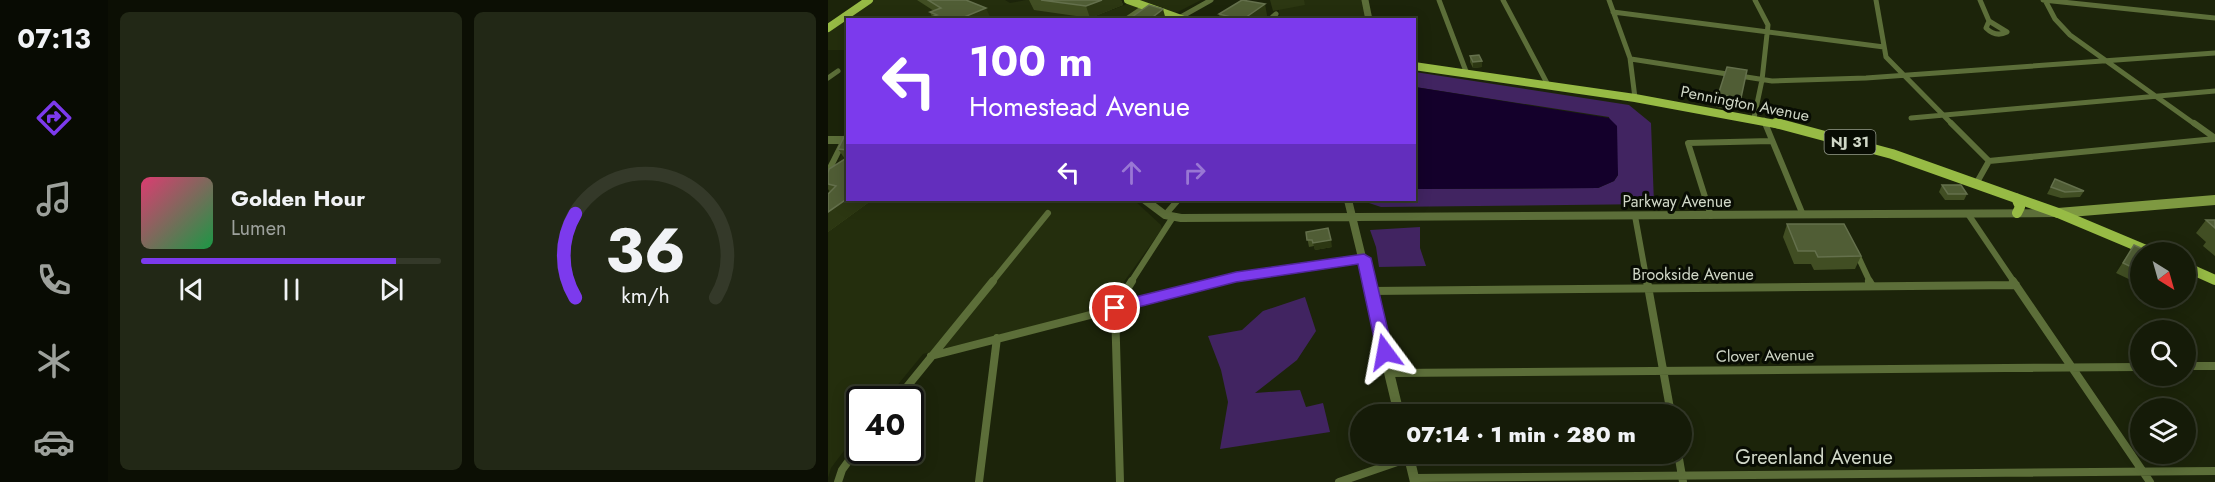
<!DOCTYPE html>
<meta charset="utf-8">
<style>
:root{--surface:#151b08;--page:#222816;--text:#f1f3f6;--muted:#9da19c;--line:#343929;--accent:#7c3aed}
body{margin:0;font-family:Jost,sans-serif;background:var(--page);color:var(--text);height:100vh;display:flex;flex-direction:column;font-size:22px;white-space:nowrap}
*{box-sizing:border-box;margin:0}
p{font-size:20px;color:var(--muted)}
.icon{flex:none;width:33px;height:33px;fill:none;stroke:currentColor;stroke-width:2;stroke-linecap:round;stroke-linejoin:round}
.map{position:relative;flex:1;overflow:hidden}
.panel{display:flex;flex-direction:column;gap:12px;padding:12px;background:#0c0f04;width:720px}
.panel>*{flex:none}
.hud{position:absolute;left:18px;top:18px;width:570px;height:183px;border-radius:0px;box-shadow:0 3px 15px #0003,0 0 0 2px var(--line);background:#7c3aed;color:#fff;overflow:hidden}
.needle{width:39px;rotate:143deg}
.buttons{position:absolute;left:1302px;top:242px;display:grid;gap:12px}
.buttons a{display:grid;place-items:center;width:66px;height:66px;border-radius:50%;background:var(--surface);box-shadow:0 3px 15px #0003,0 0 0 2px var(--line);font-size:30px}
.speed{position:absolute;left:18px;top:386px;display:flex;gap:12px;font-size:30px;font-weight:700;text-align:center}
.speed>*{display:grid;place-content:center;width:78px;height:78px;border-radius:50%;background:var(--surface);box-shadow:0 3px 15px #0003,0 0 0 2px var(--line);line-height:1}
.speed .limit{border:3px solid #111;border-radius:9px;background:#fff;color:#111}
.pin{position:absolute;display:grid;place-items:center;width:51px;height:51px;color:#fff;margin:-26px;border:3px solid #fff;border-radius:50%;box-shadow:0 2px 6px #0007}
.me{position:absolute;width:66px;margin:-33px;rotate:347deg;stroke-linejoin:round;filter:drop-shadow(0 0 4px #0008)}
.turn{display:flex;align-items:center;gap:21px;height:126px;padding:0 24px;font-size:27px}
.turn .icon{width:78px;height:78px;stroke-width:2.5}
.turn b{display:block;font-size:42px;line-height:51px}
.lanes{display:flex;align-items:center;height:57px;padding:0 24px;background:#0003;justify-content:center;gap:30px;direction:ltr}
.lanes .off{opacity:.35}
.panel .widget{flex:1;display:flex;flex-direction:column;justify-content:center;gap:9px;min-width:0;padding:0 21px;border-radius:9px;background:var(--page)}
.panel .dial{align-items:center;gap:0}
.dial svg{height:156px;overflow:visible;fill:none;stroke:var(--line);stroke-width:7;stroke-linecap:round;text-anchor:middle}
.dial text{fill:var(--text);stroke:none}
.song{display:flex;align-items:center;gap:18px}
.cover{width:72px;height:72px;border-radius:9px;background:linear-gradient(135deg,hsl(340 70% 55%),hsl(140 70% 35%))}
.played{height:6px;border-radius:3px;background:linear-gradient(90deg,var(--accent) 85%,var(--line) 85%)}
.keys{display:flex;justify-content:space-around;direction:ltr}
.panel .tiles{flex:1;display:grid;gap:12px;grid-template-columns:repeat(2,1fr)}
.trip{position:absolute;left:522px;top:404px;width:342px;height:60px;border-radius:30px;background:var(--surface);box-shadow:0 3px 15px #0003,0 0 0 2px var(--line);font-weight:800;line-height:60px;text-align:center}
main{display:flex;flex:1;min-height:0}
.menu{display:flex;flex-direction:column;width:108px;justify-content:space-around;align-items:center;background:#080b03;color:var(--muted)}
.menu .icon{width:42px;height:42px}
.menu .active{color:var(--accent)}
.menu b{font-size:27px;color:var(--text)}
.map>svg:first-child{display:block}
.built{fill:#242e0d}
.green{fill:#412461}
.water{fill:#14002b}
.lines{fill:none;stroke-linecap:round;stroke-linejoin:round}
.minor-far2{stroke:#5c6e39;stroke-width:5}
.minor-far1{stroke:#5c6e39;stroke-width:6}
.minor{stroke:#5c6e39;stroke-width:8}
.tertiary-far2{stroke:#5c6e39;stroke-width:7}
.tertiary-far1{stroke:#5c6e39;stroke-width:8}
.tertiary{stroke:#5c6e39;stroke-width:10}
.secondary{stroke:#7e9941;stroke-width:10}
.primary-far1{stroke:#97bb45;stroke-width:8}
.primary{stroke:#97bb45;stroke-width:10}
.wall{fill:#414e23}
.shaded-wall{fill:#2c3712}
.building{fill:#505d35;stroke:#64704c;stroke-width:1.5}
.route{fill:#7c3aed;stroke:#51269a;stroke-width:1.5}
.labels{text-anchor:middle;stroke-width:6;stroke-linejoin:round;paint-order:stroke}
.shield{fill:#080c03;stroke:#949a8c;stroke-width:1.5}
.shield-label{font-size:15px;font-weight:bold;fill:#d0d7c7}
.street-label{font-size:16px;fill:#d0d7c7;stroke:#080c03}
.near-street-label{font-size:20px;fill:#d0d7c7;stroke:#080c03}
</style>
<main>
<nav class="menu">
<b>07:13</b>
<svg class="icon active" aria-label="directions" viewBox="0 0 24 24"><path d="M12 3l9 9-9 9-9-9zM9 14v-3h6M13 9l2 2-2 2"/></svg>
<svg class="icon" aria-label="music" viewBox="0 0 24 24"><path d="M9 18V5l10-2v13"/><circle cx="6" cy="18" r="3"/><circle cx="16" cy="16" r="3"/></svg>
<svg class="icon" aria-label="phone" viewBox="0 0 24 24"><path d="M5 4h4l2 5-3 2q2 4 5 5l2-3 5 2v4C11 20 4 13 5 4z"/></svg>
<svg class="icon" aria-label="climate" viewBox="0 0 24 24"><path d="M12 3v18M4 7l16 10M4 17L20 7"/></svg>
<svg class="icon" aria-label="car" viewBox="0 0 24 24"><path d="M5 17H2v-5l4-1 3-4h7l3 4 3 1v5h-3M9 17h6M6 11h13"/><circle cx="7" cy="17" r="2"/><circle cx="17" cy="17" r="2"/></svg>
</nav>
<section class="panel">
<div class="tiles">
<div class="widget">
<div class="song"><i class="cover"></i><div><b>Golden Hour</b><p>Lumen</p></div></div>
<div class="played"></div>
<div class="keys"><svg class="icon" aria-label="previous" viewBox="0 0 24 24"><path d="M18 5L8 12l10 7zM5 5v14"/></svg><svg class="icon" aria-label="pause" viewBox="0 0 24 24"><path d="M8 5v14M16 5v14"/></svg><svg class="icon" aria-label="next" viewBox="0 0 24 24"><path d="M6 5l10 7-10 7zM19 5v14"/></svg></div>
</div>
<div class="widget dial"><svg viewBox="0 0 100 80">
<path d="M14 69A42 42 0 1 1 86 69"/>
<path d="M14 69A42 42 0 0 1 14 26" stroke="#7c3aed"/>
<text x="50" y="56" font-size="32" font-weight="700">36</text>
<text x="50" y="72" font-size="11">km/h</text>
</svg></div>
</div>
</section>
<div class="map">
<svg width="1387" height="482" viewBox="0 0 1387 482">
<rect width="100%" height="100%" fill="#1c240a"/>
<path class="built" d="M46,0H177L182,3L198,0H263L284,10L301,3L310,8L295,20H20L19,50H0V32Z
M309,0H373L346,14Z
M449,0H536L541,20H446L452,16Z
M17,146L20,200H306L333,225L334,229L277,308L95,354L58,399H32L31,431L3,468L0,478V188Z"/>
<path class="green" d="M587,72L801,105L823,123L826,204L553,207L535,201L586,200L587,189L770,188L786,181L790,175L781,117L587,87Z
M592,227V248L598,266L551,267L548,247L542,230Z
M477,297L488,331L469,360L427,393L472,390L478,407L495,403L502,432L392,449L400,402L393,370L380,336L414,330L435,311Z"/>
<path class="water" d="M587,87L781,118L789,126L790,175L786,181L770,188L587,189Z"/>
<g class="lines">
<path class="minor-far2" d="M611,0L639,74
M675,0L720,85
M781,0L802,58L807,98
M1048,0L1058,57L1125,125
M1152,0L1161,21
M1215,0L1387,18
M1217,0L1227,19L1242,35L1368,125
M785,12L1056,47
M351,18L383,0
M297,20L316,7
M441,20L448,14
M1161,21L1179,32C1171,36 1164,34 1158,28Z
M803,59L944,81L1038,78L1387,53
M0,78L10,71
M926,118L934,80L940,25L927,0
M1083,118L1387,91
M936,120L938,125"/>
<path class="minor-far1" d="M937,123L975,215
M1123,123L1161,161
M1366,123L1387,138
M1161,161L1387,139
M0,172L16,140
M1148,184L1161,161
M1140,214L1186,282
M337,215L350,200
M807,216L819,282
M883,216L860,143L943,141
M1028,252L1042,282
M164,282L220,213
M303,282L345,217
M388,282L536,258"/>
<path class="minor" d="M819,281L843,414
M1041,281L1044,286
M1185,281L1322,482
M543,291L1188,285
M103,356L394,281
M1358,366H1387
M562,373L1312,367
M69,399L165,281
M850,453L855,482
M586,478L1387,471
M10,482L14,470L32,445
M151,482L169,338
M292,482L287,308L304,281
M511,482L581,458"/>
<path class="tertiary-far2" d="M537,0L541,20"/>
<path class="tertiary-far1" d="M0,140H20
M317,200L337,215L353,218L1228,213
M520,200L540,282"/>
<path class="tertiary" d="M539,281L571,414
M580,453L587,482"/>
<path class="secondary" d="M1230,213L1387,200"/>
<path class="primary-far1" d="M300,0L356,20
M0,28L41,0
M586,66L807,98L953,125"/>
<path class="primary" d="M948,123L1064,154L1230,213L1323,252
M1188,198L1192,207L1189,213
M1358,267L1387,280"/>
</g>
<path class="wall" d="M89,0H139L163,19L104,17L102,12L106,11Z
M201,0H293L295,5L262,18L206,10Z
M391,14L439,15L433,20H392Z
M642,56L654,67L645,68L642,62Z
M919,70L910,110L888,107L890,95Z
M20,134V200H44L0,232V194L2,192L0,189V173L17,159L10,149Z
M1227,179L1256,191L1252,197L1233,198L1219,194Z
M1114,185L1139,194L1136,200H1117L1111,192Z
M1378,220H1387V256L1375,246L1378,242L1368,233Z
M959,224L1033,256L1027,269L986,270L983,264H966L955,237Z
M478,232L504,247L487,250L486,246L481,247Z
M1306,245L1312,252V275L1307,282L1288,273Z"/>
<path class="shaded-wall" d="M274,0H293L295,5L262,18L258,6Z
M442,0H476L477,5L445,11Z
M437,4L439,15L433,20H414Z
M158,8L163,19L129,20Z
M335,9L338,20H321Z
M654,61V67L645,68V62Z
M20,198V200H44L0,232V212Z
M503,240L504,247L487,250L485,243Z"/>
<path class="building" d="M100,0H138L158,8L129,20H96L109,15L102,12L113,8Z
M213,0H274L258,6Z
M414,0L437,4L414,20L391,14Z
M321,5L335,9L321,20H286L288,18L301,19Z
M651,55L654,61L645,62L642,56Z
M899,67L919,70L913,98L890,95Z
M18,133L20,134V150L10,149Z
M20,157V179L18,181H20V198L0,212V194L8,186L0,184V173L1,169Z
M1227,179L1256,191L1237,192L1223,187Z
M1114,185H1133L1139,194H1120Z
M1378,220H1387V228Z
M959,224H1016L1033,256L990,257L987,251H970Z
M500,228L503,240L485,243L484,240H479L478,232Z
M1306,245L1321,252H1312V271L1295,263Z"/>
<path class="route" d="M536,254L543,258L565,352L557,359L549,352L530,264L408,282L287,313L279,308L287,302L408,272Z"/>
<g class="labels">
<rect class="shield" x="996.5" y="130" width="51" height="24" rx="4.5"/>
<g class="shield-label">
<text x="1022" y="147">NJ 31</text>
</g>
<g class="street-label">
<text transform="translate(917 103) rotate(11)" y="6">Pennington Avenue</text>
<text x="849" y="207">Parkway Avenue</text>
<text x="865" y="280">Brookside Avenue</text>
<text transform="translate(937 355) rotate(-1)" y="6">Clover Avenue</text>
</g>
<g class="near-street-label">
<text x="986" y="464">Greenland Avenue</text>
</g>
</g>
</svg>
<div class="buttons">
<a><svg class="needle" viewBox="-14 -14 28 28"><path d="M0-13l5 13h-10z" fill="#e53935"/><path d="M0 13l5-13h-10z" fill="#9da19c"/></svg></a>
<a><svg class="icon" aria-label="search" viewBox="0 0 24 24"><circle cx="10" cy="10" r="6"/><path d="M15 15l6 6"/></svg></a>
<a><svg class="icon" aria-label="layers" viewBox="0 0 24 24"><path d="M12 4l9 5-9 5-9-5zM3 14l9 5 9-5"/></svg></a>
</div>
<div class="speed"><div class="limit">40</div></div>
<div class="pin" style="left:287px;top:308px;background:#d93025"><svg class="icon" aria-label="arrive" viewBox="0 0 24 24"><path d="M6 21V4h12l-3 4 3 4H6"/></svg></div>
<svg class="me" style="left:557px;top:352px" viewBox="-20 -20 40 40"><path d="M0-17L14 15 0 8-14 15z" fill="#7c3aed" stroke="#fff" stroke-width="4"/></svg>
<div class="trip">07:14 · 1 min · 280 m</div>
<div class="hud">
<div class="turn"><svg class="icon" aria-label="left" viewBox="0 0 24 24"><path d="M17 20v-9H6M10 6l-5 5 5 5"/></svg><div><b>100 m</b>Homestead Avenue</div></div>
<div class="lanes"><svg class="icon" aria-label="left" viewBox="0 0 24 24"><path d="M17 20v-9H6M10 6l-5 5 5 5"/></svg><svg class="icon off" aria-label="ahead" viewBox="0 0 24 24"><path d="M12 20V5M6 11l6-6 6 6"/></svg><svg class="icon off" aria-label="right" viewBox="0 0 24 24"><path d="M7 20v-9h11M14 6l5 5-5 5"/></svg></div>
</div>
</div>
</main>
